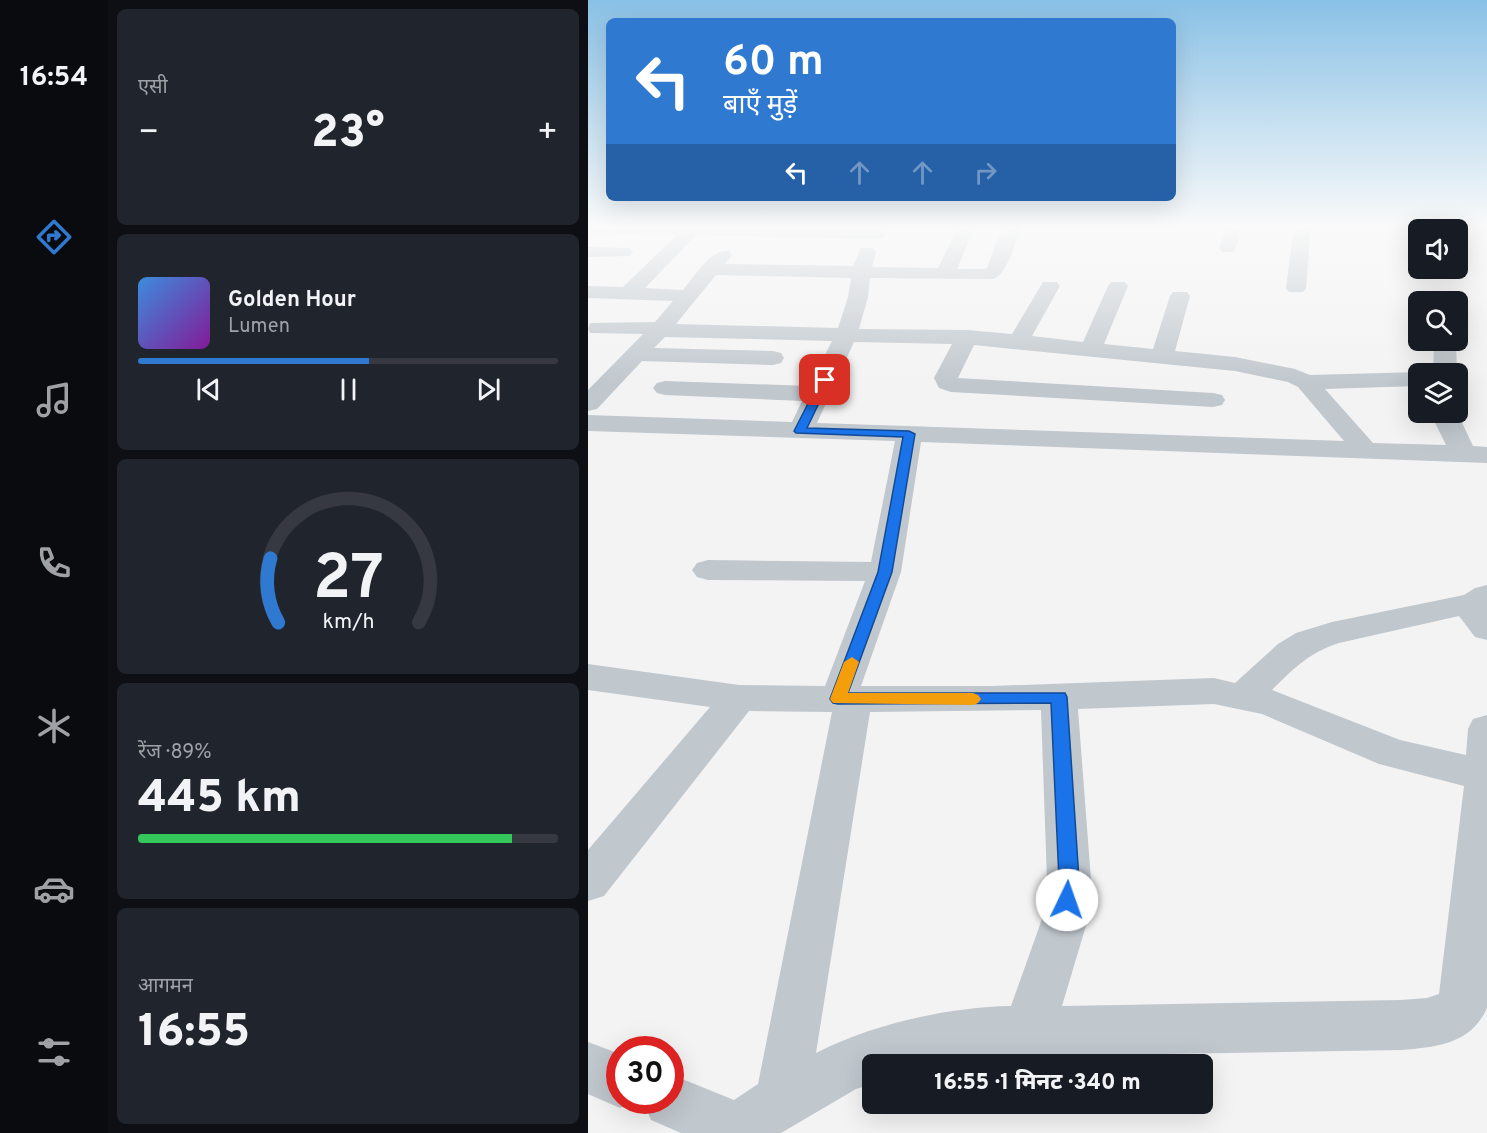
<!DOCTYPE html>
<html lang="hi">
<meta charset="utf-8">
<style>
:root{--surface:#171b24;--page:#20242c;--text:#f1f3f6;--muted:#9ea1a6;--line:#363941;--accent:#3079d0}
body{margin:0;font-family:Overpass,"Noto Sans Devanagari",sans-serif;background:var(--page);color:var(--text);height:100vh;display:flex;flex-direction:column;font-size:22px;white-space:nowrap}
*{box-sizing:border-box;margin:0}
p{font-size:20px;color:var(--muted)}
.icon{flex:none;width:33px;height:33px;fill:none;stroke:currentColor;stroke-width:2;stroke-linecap:round;stroke-linejoin:round}
.map{position:relative;flex:1;overflow:hidden}
.panel{display:flex;flex-direction:column;gap:9px;padding:9px;background:#0d0f14;width:480px}
.panel>*{flex:none}
.banner{position:absolute;left:18px;top:18px;width:570px;height:183px;border-radius:9px;box-shadow:0 6px 24px #0002;background:#3079d0;color:#fff;overflow:hidden}
.controls{position:absolute;left:820px;top:219px;display:grid;gap:12px}
.controls a{display:grid;place-items:center;width:60px;height:60px;border-radius:9px;background:var(--surface);box-shadow:0 6px 24px #0002;font-size:30px}
.speed{position:absolute;left:18px;top:1036px;display:flex;gap:12px;font-size:30px;font-weight:700;text-align:center}
.speed>*{display:grid;place-content:center;width:78px;height:78px;border-radius:50%;background:var(--surface);box-shadow:0 6px 24px #0002;line-height:1}
.speed .limit{border:9px solid #d22;background:#fff;color:#111}
.pin{position:absolute;display:grid;place-items:center;width:51px;height:51px;color:#fff;margin:-26px;border-radius:12px;box-shadow:0 3px 9px #0006}
.me{position:absolute;width:66px;margin:-33px;rotate:3deg;stroke-linejoin:round;filter:drop-shadow(0 0 4px #0008)}
.turn{display:flex;align-items:center;gap:21px;height:126px;padding:0 18px;font-size:27px}
.turn .icon{width:78px;height:78px;stroke-width:2.5}
.turn b{display:block;font-size:42px;line-height:51px}
.lanes{display:flex;align-items:center;height:57px;padding:0 18px;background:#0003;justify-content:center;gap:30px;direction:ltr}
.lanes .off{opacity:.35}
.big{font-size:45px;font-weight:800;line-height:1.1}
.panel .widget{flex:1;display:flex;flex-direction:column;justify-content:center;gap:9px;min-width:0;padding:0 21px;border-radius:9px;background:var(--page)}
.panel .dial{align-items:center;gap:0}
.dial svg{height:156px;overflow:visible;fill:none;stroke:var(--line);stroke-width:7;stroke-linecap:round;text-anchor:middle}
.dial text{fill:var(--text);stroke:none}
.song{display:flex;align-items:center;gap:18px}
.cover{width:72px;height:72px;border-radius:9px;background:linear-gradient(135deg,hsl(210 70% 55%),hsl(290 70% 35%))}
.played{height:6px;border-radius:3px;background:linear-gradient(90deg,var(--accent) 55%,var(--line) 55%)}
.keys{display:flex;justify-content:space-around;direction:ltr}
.heat{display:flex;justify-content:space-between;align-items:center;font-size:33px;direction:ltr}
.charge{height:9px;border-radius:4px;background:linear-gradient(90deg,#34c759 89%,var(--line) 0)}
.trip{position:absolute;left:274px;top:1054px;width:351px;height:60px;border-radius:9px;background:var(--surface);box-shadow:0 6px 24px #0002;font-weight:800;line-height:60px;text-align:center}
main{display:flex;flex:1;min-height:0}
.dock{display:flex;flex-direction:column;width:108px;justify-content:space-around;align-items:center;background:#090b0e;color:var(--muted)}
.dock .icon{width:42px;height:42px}
.dock .active{color:var(--accent)}
.dock b{font-size:27px;color:var(--text)}
.map>svg:first-child{display:block}
.lines{fill:none;stroke-linecap:round;stroke-linejoin:round}
.minor{fill:#c0c7cd;fill-rule:evenodd}
.route{fill:#1a73e8;stroke:#114b97;stroke-width:1.5}
.slow{fill:#f59e0b}
</style>
<main>
<nav class="dock">
<b>16:54</b>
<svg class="icon active" aria-label="directions" viewBox="0 0 24 24"><path d="M12 3l9 9-9 9-9-9zM9 14v-3h6M13 9l2 2-2 2"/></svg>
<svg class="icon" aria-label="music" viewBox="0 0 24 24"><path d="M9 18V5l10-2v13"/><circle cx="6" cy="18" r="3"/><circle cx="16" cy="16" r="3"/></svg>
<svg class="icon" aria-label="phone" viewBox="0 0 24 24"><path d="M5 4h4l2 5-3 2q2 4 5 5l2-3 5 2v4C11 20 4 13 5 4z"/></svg>
<svg class="icon" aria-label="climate" viewBox="0 0 24 24"><path d="M12 3v18M4 7l16 10M4 17L20 7"/></svg>
<svg class="icon" aria-label="car" viewBox="0 0 24 24"><path d="M5 17H2v-5l4-1 3-4h7l3 4 3 1v5h-3M9 17h6M6 11h13"/><circle cx="7" cy="17" r="2"/><circle cx="17" cy="17" r="2"/></svg>
<svg class="icon" aria-label="filters" viewBox="0 0 24 24"><path d="M4 7h16M4 17h16"/><circle cx="9" cy="7" r="2"/><circle cx="15" cy="17" r="2"/></svg>
</nav>
<section class="panel">
<div class="widget"><p>एसी</p>
<div class="heat"><a>−</a><b class="big">23°</b><a>+</a></div>
</div>
<div class="widget">
<div class="song"><i class="cover"></i><div><b>Golden Hour</b><p>Lumen</p></div></div>
<div class="played"></div>
<div class="keys"><svg class="icon" aria-label="previous" viewBox="0 0 24 24"><path d="M18 5L8 12l10 7zM5 5v14"/></svg><svg class="icon" aria-label="pause" viewBox="0 0 24 24"><path d="M8 5v14M16 5v14"/></svg><svg class="icon" aria-label="next" viewBox="0 0 24 24"><path d="M6 5l10 7-10 7zM19 5v14"/></svg></div>
</div>
<div class="widget dial"><svg viewBox="0 0 100 80">
<path d="M14 69A42 42 0 1 1 86 69"/>
<path d="M14 69A42 42 0 0 1 10 36" stroke="#3079d0"/>
<text x="50" y="56" font-size="32" font-weight="700">27</text>
<text x="50" y="72" font-size="11">km/h</text>
</svg></div>
<div class="widget"><p>रेंज · 89%</p><b class="big">445 km</b><div class="charge"></div></div>
<div class="widget"><p>आगमन</p><b class="big">16:55</b></div>
</section>
<div class="map">
<svg width="899" height="1133" viewBox="0 0 899 1133">
<rect width="100%" height="100%" fill="#f4f3f3"/>
<g class="lines">
<path class="minor" d="M0,225L289,229L295,230L298,234L295,238L289,239L108,235L57,288L95,290C106,277 124,247 141,251L144,255L137,264L265,266L273,248H285L288,252L284,267L350,268L371,225H383L386,229L369,269H396L399,268L408,243L418,225H435C427,241 421,271 406,279L282,278L280,297L271,329L379,330L424,334L455,282H469L472,286L444,336L495,342L520,286L523,282H537L540,286L516,344L565,349L582,296L585,292H599L602,296L587,351L647,357L707,369L722,375L831,372L837,374H831V386L737,389L785,443L858,445L843,415L844,412H869L885,446L899,447V463L333,442L313,572L273,686H404L626,678L647,683L690,644L708,633L744,622L876,595L887,588L899,585V640L887,637L871,616L751,643C722,652 705,669 684,690L812,740L878,755L880,729L885,719L899,715V1008C883,1044 849,1047 813,1050L395,1057L357,1065H285V1084L268,1089L193,1133H93L63,1120L55,1101H82V1074L146,1100L170,1084L244,712L161,711L16,896L0,901V850L122,707L0,690V664L151,685L237,686L277,581L120,580L109,577L104,570L109,563L120,560L283,562L307,441L0,431V415L204,422L214,401L77,395L69,393L65,388L69,383L77,381L221,386L244,341L77,337L66,348L185,351L193,353L196,358L193,363L185,365L54,361L9,409L0,411V390L55,334L2,333L0,329L2,323L67,322L85,301L0,298V286L35,287L89,235L0,233ZM128,275L263,278L260,297L250,328L88,324ZM266,342L364,344L346,378L351,388L363,392L625,407L634,405L637,400L634,395L625,393L370,378L386,345L647,371L700,382L710,387L756,441L229,423ZM626,704L674,714L791,764L876,786L851,994L839,998L813,1000L474,1006L500,919L503,880L490,709ZM453,710L459,880L454,919L423,1006C361,1007 284,1024 228,1053L282,712Z
M639,225H656L646,252H634L631,248Z
M706,225H723L718,288L715,292H701L698,288Z
M0,247L42,248L45,252L42,256L0,257Z
M846,340H868L869,374H845Z
M0,1042L32,1054V1101H48L32,1108L0,1094Z"/>
</g>
<linearGradient id="sky" x2="0" y2="1"><stop stop-color="#89c1e6"/><stop offset="0.59" stop-color="#fafafa"/><stop offset="1" stop-color="#fafafa" stop-opacity="0"/></linearGradient>
<rect width="899" height="384" fill="url(#sky)"/>
<path class="route" d="M237,377L242,380L219,428L321,431L327,434L304,572L260,693H477L479,697L491,880L486,906L479,908L472,906L469,900L471,880L463,703L250,704L245,703L242,699L290,572L315,437L208,433L206,431L232,380Z"/>
<path class="slow" d="M264,657L271,662L260,693H385L390,695L393,699L390,703L385,705L245,703L242,699L256,662Z"/>
</svg>
<div class="controls">
<a><svg class="icon" aria-label="sound" viewBox="0 0 24 24"><path d="M4 9h4l5-4v14l-5-4H4zM17 9q2 3 0 6"/></svg></a>
<a><svg class="icon" aria-label="search" viewBox="0 0 24 24"><circle cx="10" cy="10" r="6"/><path d="M15 15l6 6"/></svg></a>
<a><svg class="icon" aria-label="layers" viewBox="0 0 24 24"><path d="M12 4l9 5-9 5-9-5zM3 14l9 5 9-5"/></svg></a>
</div>
<div class="speed"><div class="limit">30</div></div>
<div class="pin" style="left:237px;top:380px;background:#d93025"><svg class="icon" aria-label="arrive" viewBox="0 0 24 24"><path d="M6 21V4h12l-3 4 3 4H6"/></svg></div>
<svg class="me" style="left:479px;top:900px" viewBox="-20 -20 40 40"><circle r="19" fill="#fff"/><path d="M0-13L10 11 0 6-10 11z" fill="#1a73e8"/></svg>
<div class="trip">16:55 · 1 मिनट · 340 m</div>
<div class="banner">
<div class="turn"><svg class="icon" aria-label="left" viewBox="0 0 24 24"><path d="M17 20v-9H6M10 6l-5 5 5 5"/></svg><div><b>60 m</b>बाएँ मुड़ें</div></div>
<div class="lanes"><svg class="icon" aria-label="left" viewBox="0 0 24 24"><path d="M17 20v-9H6M10 6l-5 5 5 5"/></svg><svg class="icon off" aria-label="ahead" viewBox="0 0 24 24"><path d="M12 20V5M6 11l6-6 6 6"/></svg><svg class="icon off" aria-label="ahead" viewBox="0 0 24 24"><path d="M12 20V5M6 11l6-6 6 6"/></svg><svg class="icon off" aria-label="right" viewBox="0 0 24 24"><path d="M7 20v-9h11M14 6l5 5-5 5"/></svg></div>
</div>
</div>
</main>
